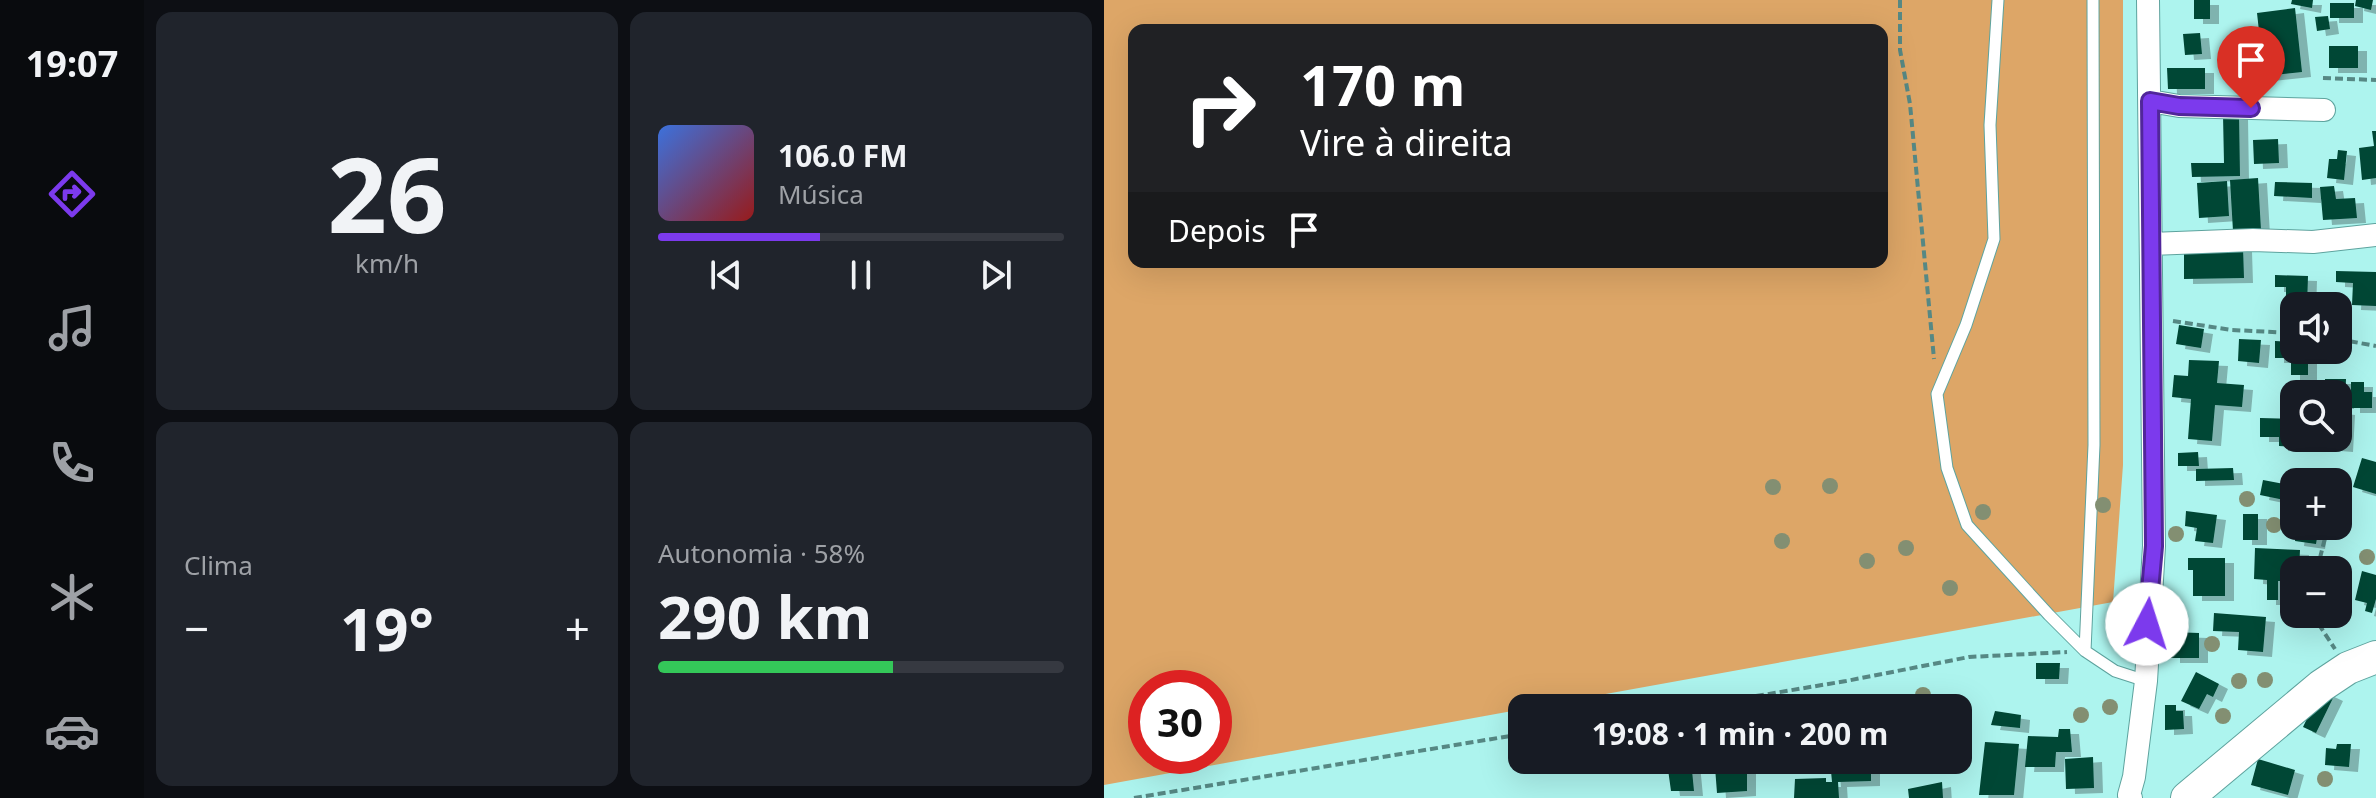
<!DOCTYPE html>
<html lang="pt">
<meta charset="utf-8">
<style>
:root{--surface:#171b24;--page:#20242c;--text:#f1f3f6;--muted:#9ea1a6;--line:#363941;--accent:#7c3aed}
body{margin:0;font-family:"Noto Sans",sans-serif;background:var(--page);color:var(--text);height:100vh;display:flex;flex-direction:column;font-size:30px;white-space:nowrap}
*{box-sizing:border-box;margin:0}
p{font-size:26px;color:var(--muted)}
.icon{flex:none;width:44px;height:44px;fill:none;stroke:currentColor;stroke-width:2;stroke-linecap:round;stroke-linejoin:round}
.map{position:relative;flex:1;overflow:hidden}
.drawer{display:flex;flex-direction:column;gap:12px;padding:12px;background:#0d0f14;width:960px}
.drawer>*{flex:none}
.top-card{position:absolute;left:24px;top:24px;width:760px;height:244px;border-radius:16px;box-shadow:0 8px 32px #0002;background:#202124;color:#fff;overflow:hidden}
.controls{position:absolute;left:1176px;top:292px;display:grid;gap:16px}
.controls a{display:grid;place-items:center;width:72px;height:72px;border-radius:16px;background:var(--surface);box-shadow:0 8px 32px #0002;font-size:40px}
.speed{position:absolute;left:24px;top:670px;display:flex;gap:16px;font-size:40px;font-weight:700;text-align:center}
.speed>*{display:grid;place-content:center;width:104px;height:104px;border-radius:50%;background:var(--surface);box-shadow:0 8px 32px #0002;line-height:1}
.speed .limit{border:12px solid #d22;background:#fff;color:#111}
.pin{position:absolute;display:grid;place-items:center;width:68px;height:68px;color:#fff;margin:-82px -34px;border-radius:50% 50% 50% 0;rotate:-45deg;box-shadow:0 0 8px #0007}
.pin .icon{rotate:45deg}
.me{position:absolute;width:88px;margin:-44px;rotate:5deg;stroke-linejoin:round;filter:drop-shadow(0 0 6px #0008)}
.turn{display:flex;align-items:center;gap:28px;height:168px;padding:0 40px;font-size:36px}
.turn .icon{width:104px;height:104px;stroke-width:2.5}
.turn b{display:block;font-size:56px;line-height:68px}
.then{display:flex;align-items:center;height:76px;padding:0 40px;background:#0003;gap:16px;font-size:30px}
.big{font-size:60px;font-weight:700;line-height:1.1}
.drawer .card{flex:1;display:flex;flex-direction:column;justify-content:center;gap:12px;min-width:0;padding:0 28px;border-radius:16px;background:var(--page)}
.drawer .dial{align-items:center;gap:0}
.dial b{font-size:104px;line-height:1}
.song{display:flex;align-items:center;gap:24px}
.cover{width:96px;height:96px;border-radius:12px;background:linear-gradient(135deg,hsl(220 70% 55%),hsl(0 70% 35%))}
.played{height:8px;border-radius:4px;background:linear-gradient(90deg,var(--accent) 40%,var(--line) 40%)}
.keys{display:flex;justify-content:space-around;direction:ltr}
.heat{display:flex;justify-content:space-between;align-items:center;font-size:44px;direction:ltr}
.charge{height:12px;border-radius:6px;background:linear-gradient(90deg,#34c759 58%,var(--line) 0)}
.drawer .tiles{flex:1;display:grid;gap:12px;grid-template-columns:repeat(2,1fr)}
.trip{position:absolute;left:404px;top:694px;width:464px;height:80px;border-radius:16px;background:var(--surface);box-shadow:0 8px 32px #0002;font-weight:700;line-height:80px;text-align:center}
main{display:flex;flex:1;min-height:0}
.tab-bar{display:flex;flex-direction:column;width:144px;justify-content:space-around;align-items:center;background:#090b0e;color:var(--muted)}
.tab-bar .icon{width:56px;height:56px}
.tab-bar .on{color:var(--accent)}
.tab-bar b{font-size:36px;color:var(--text)}
.map>svg:first-child{display:block}
.green{fill:#dda667;fill-rule:evenodd}
.building{fill:#004635;filter:url(#shadow)}
.lines{fill:none;stroke-linecap:round;stroke-linejoin:round}
.lane-casing{stroke:#5ea39e;stroke-width:13}
.street-casing{stroke:#5ea39e;stroke-width:24}
.secondary-casing{stroke:#5ea39e;stroke-width:34}
.path{stroke:#568884;stroke-width:4;stroke-dasharray:8 4;stroke-linecap:butt}
.lane{stroke:#fff;stroke-width:11}
.street{stroke:#fff;stroke-width:22}
.secondary{stroke:#fff;stroke-width:32}
.tree{fill:#838f72}
.route-casing{stroke:#51269a;stroke-width:20}
.route{stroke:#7c3aed;stroke-width:14}
</style>
<main>
<nav class="tab-bar">
<b>19:07</b>
<svg class="icon on" aria-label="directions" viewBox="0 0 24 24"><path d="M12 3l9 9-9 9-9-9zM9 14v-3h6M13 9l2 2-2 2"/></svg>
<svg class="icon" aria-label="music" viewBox="0 0 24 24"><path d="M9 18V5l10-2v13"/><circle cx="6" cy="18" r="3"/><circle cx="16" cy="16" r="3"/></svg>
<svg class="icon" aria-label="phone" viewBox="0 0 24 24"><path d="M5 4h4l2 5-3 2q2 4 5 5l2-3 5 2v4C11 20 4 13 5 4z"/></svg>
<svg class="icon" aria-label="climate" viewBox="0 0 24 24"><path d="M12 3v18M4 7l16 10M4 17L20 7"/></svg>
<svg class="icon" aria-label="car" viewBox="0 0 24 24"><path d="M5 17H2v-5l4-1 3-4h7l3 4 3 1v5h-3M9 17h6M6 11h13"/><circle cx="7" cy="17" r="2"/><circle cx="17" cy="17" r="2"/></svg>
</nav>
<section class="drawer">
<div class="tiles">
<div class="card dial"><b>26</b><p>km/h</p></div>
<div class="card">
<div class="song"><i class="cover"></i><div><b>106.0 FM</b><p>Música</p></div></div>
<div class="played"></div>
<div class="keys"><svg class="icon" aria-label="previous" viewBox="0 0 24 24"><path d="M18 5L8 12l10 7zM5 5v14"/></svg><svg class="icon" aria-label="pause" viewBox="0 0 24 24"><path d="M8 5v14M16 5v14"/></svg><svg class="icon" aria-label="next" viewBox="0 0 24 24"><path d="M6 5l10 7-10 7zM19 5v14"/></svg></div>
</div>
<div class="card"><p>Clima</p>
<div class="heat"><a>−</a><b class="big">19°</b><a>+</a></div>
</div>
<div class="card"><p>Autonomia · 58%</p><b class="big">290 km</b><div class="charge"></div></div>
</div>
</section>
<div class="map">
<svg width="1272" height="798" viewBox="0 0 1272 798">
<defs>
<filter id="shadow"><feDropShadow dx="9" dy="5" stdDeviation="0" flood-color="#0004"/></filter>
</defs>
<rect width="100%" height="100%" fill="#adf4ee"/>
<path class="green" d="M0,0H1019V465L1009,602L0,785ZM30,30H778V262H30ZM42,688H110V756H42Z"/>
<path class="building" d="M1090,0H1106V19H1090Z
M1188,0H1209L1208,8L1187,4Z
M1252,0H1269L1267,10L1251,6Z
M1226,3H1250V18H1226Z
M1191,8L1198,72L1160,76L1153,13Z
M1224,16L1226,29L1213,31L1211,17Z
M1096,33L1098,54L1081,55L1079,34Z
M1120,42H1147L1148,79H1121Z
M1225,46H1254V68H1225Z
M1063,68H1101V89H1064Z
M1135,114L1136,176L1088,177L1087,163H1120L1119,115Z
M1268,131H1272V178L1258,180L1255,148L1270,146Z
M1174,139L1175,163L1150,164L1149,140Z
M1234,150L1243,151L1240,180L1223,178L1225,159H1233Z
M1154,178L1157,230L1129,231L1126,180Z
M1123,181L1125,216L1095,218L1093,183Z
M1171,182L1208,183V198L1170,196Z
M1230,186L1232,199L1251,198L1253,218L1219,220L1216,187Z
M1139,247L1140,278L1080,279V248Z
M1232,271L1272,272V306L1248,305L1249,283L1232,282Z
M1171,275L1204,276L1203,306H1190V312H1182V287H1171Z
M1075,325L1100,329L1097,348L1072,344Z
M1135,339L1157,340L1155,363L1134,361Z
M1171,341L1190,342L1193,358H1204V375H1187V358H1171Z
M1085,360L1115,361L1113,383L1140,385L1138,407L1111,405L1108,441L1084,439L1087,399L1068,397L1070,375L1084,376Z
M1221,379H1242L1241,404L1234,403V394H1221Z
M1247,382H1260V392H1268V408H1247Z
M1234,409L1242,410L1240,447L1216,445L1217,438H1234Z
M1156,418L1190,419V438H1194V447L1175,446V437H1156Z
M1094,452L1095,466H1074V453Z
M1258,458L1272,462V494L1249,487Z
M1129,468L1130,480L1092,481V469Z
M1159,480L1190,486V502L1156,495Z
M1082,511L1113,515L1109,543L1091,541L1093,528L1081,526Z
M1139,514H1154V540H1139Z
M1193,526H1215L1212,544L1191,541Z
M1151,548L1196,550L1195,570H1190V581H1174V600H1163V580L1150,579Z
M1084,558H1121V596H1089V570H1084Z
M1258,571L1272,575V599L1268,613L1261,611L1263,603L1251,600Z
M1110,613L1162,617L1159,652L1134,650L1135,632L1109,631Z
M1067,632L1095,633V658H1067Z
M932,663H956L955,679H932Z
M1092,672L1115,684L1109,697L1103,694L1095,709L1077,701Z
M1217,690L1230,696L1212,733L1199,727Z
M1061,705H1072V711H1079L1080,729L1061,730Z
M891,711L917,715L916,728L887,725Z
M955,729H966L968,752H952L951,767H921L924,736L954,737Z
M881,742L915,744L910,795H875Z
M1233,744H1247L1245,767L1221,765L1222,748L1232,749Z
M989,757L990,788L962,789L961,759Z
M1154,759L1191,770L1184,795L1147,785Z
M587,760L590,791H567L563,762Z
M726,760H739L738,768L751,769L752,760H767V781L734,782L735,798H690L691,779L722,778V782H728Z
M643,764V791L613,793L611,767Z
M838,782L839,798H805L804,789Z"/>
<g class="lines">
<g class="lane-casing">
<path id="lane" d="M894,0L886,125L890,239L862,325L833,394L843,468L863,525L945,615L981,651L1011,671L1042,681
M981,651L990,445L989,0"/>
</g>
<g class="street-casing">
<path id="street" d="M1046,101L1075,106L1220,110
M1047,244L1149,240L1209,242L1272,235
M1027,798L1025,795L1030,777L1042,681L1050,546L1044,0"/>
</g>
<g class="secondary-casing">
<path id="secondary" d="M1083,798L1217,686L1244,668L1272,657"/>
</g>
<path class="path" d="M796,0V50L806,104L830,359
M1219,78L1272,80
M1069,321L1128,330L1190,333
M1234,339L1272,346
M1233,482L1234,471
M1213,570L1224,526
M1208,614L1231,649
M581,708L742,681L865,657L963,652
M30,798L418,734"/>
<use href="#lane" class="lane"/>
<use href="#street" class="street"/>
<use href="#secondary" class="secondary"/>
</g>
<g class="tree">
<circle cx="726" cy="486" r="8"/>
<circle cx="669" cy="487" r="8"/>
<circle cx="1143" cy="499" r="8"/>
<circle cx="999" cy="505" r="8"/>
<circle cx="879" cy="512" r="8"/>
<circle cx="1170" cy="525" r="8"/>
<circle cx="1072" cy="534" r="8"/>
<circle cx="678" cy="541" r="8"/>
<circle cx="802" cy="548" r="8"/>
<circle cx="1263" cy="557" r="8"/>
<circle cx="763" cy="561" r="8"/>
<circle cx="846" cy="588" r="8"/>
<circle cx="1108" cy="644" r="8"/>
<circle cx="1161" cy="680" r="8"/>
<circle cx="1135" cy="681" r="8"/>
<circle cx="819" cy="695" r="8"/>
<circle cx="1006" cy="707" r="8"/>
<circle cx="977" cy="715" r="8"/>
<circle cx="1119" cy="716" r="8"/>
<circle cx="1221" cy="779" r="8"/>
</g>
<g class="lines">
<g class="route-casing">
<path id="route" d="M1043,624L1050,546L1046,101L1075,106L1147,108"/>
</g>
<use href="#route" class="route"/>
</g>
</svg>
<div class="controls">
<a><svg class="icon" aria-label="sound" viewBox="0 0 24 24"><path d="M4 9h4l5-4v14l-5-4H4zM17 9q2 3 0 6"/></svg></a>
<a><svg class="icon" aria-label="search" viewBox="0 0 24 24"><circle cx="10" cy="10" r="6"/><path d="M15 15l6 6"/></svg></a>
<a>+</a>
<a>−</a>
</div>
<div class="speed"><div class="limit">30</div></div>
<div class="pin" style="left:1147px;top:108px;background:#d93025"><svg class="icon" aria-label="arrive" viewBox="0 0 24 24"><path d="M6 21V4h12l-3 4 3 4H6"/></svg></div>
<svg class="me" style="left:1043px;top:624px" viewBox="-20 -20 40 40"><circle r="19" fill="#fff"/><path d="M0-13L10 11 0 6-10 11z" fill="#7c3aed"/></svg>
<div class="trip">19:08 · 1 min · 200 m</div>
<div class="top-card">
<div class="turn"><svg class="icon" aria-label="right" viewBox="0 0 24 24"><path d="M7 20v-9h11M14 6l5 5-5 5"/></svg><div><b>170 m</b>Vire à direita</div></div>
<div class="then">Depois<svg class="icon" aria-label="arrive" viewBox="0 0 24 24"><path d="M6 21V4h12l-3 4 3 4H6"/></svg></div>
</div>
</div>
</main>
